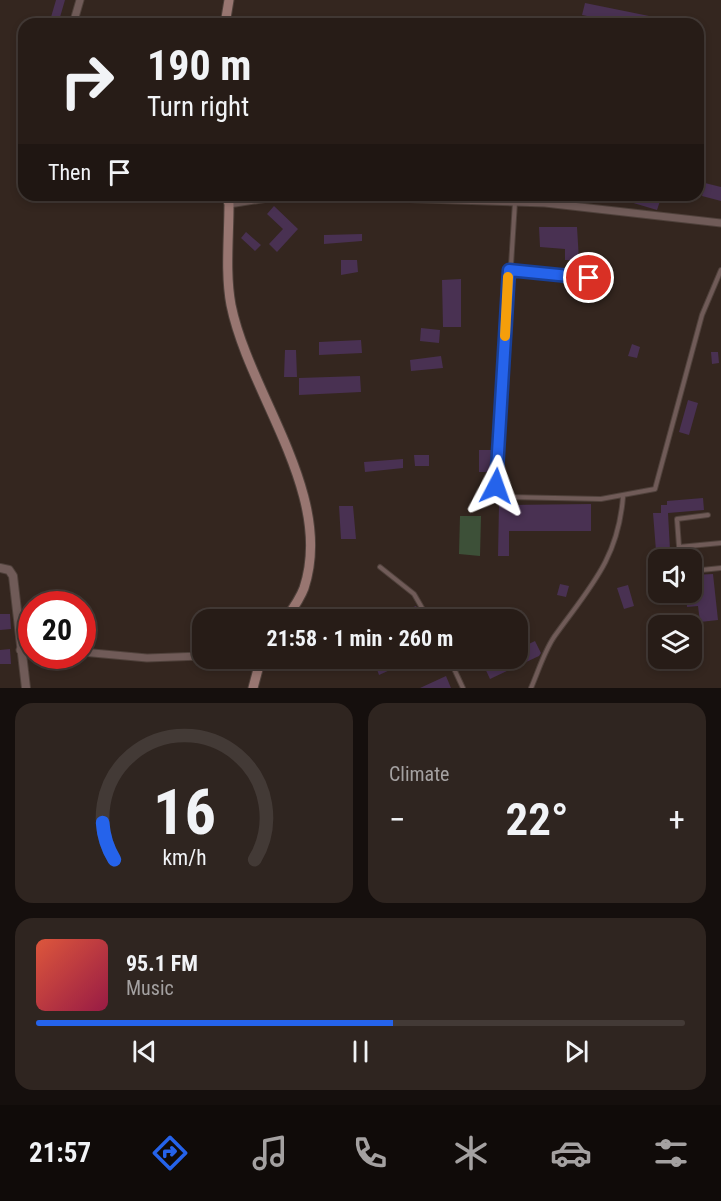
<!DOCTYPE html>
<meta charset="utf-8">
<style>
:root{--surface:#271c17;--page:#2f2520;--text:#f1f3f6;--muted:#a4a1a1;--line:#433a36;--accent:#2563eb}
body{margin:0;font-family:"Roboto Condensed",sans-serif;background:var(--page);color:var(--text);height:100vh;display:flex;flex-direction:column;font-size:22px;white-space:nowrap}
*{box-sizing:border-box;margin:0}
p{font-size:20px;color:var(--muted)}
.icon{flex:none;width:33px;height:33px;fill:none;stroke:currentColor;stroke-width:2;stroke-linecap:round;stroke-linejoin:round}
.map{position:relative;height:688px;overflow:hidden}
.drawer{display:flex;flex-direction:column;gap:15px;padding:15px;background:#150f0d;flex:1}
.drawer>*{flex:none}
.hud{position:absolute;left:18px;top:18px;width:686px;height:183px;border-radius:18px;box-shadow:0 3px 9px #0003,0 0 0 2px var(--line);background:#271c17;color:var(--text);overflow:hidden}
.fabs{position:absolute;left:648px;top:549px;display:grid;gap:12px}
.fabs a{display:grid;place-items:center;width:54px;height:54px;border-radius:12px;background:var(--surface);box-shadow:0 3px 9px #0003,0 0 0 2px var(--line);font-size:30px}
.speed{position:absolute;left:18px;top:591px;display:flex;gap:12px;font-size:30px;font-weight:700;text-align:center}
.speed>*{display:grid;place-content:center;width:78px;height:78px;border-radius:50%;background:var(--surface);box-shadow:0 3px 9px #0003,0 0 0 2px var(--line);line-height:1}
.speed .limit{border:9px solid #d22;background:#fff;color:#111}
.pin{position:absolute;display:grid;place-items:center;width:51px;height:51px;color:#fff;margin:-26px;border:3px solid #fff;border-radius:50%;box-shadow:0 2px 6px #0007}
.me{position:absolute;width:66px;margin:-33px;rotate:4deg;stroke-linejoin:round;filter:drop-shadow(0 0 4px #0008)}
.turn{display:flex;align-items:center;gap:21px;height:126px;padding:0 30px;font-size:27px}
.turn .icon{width:78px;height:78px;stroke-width:2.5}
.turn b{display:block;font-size:42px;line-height:51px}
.then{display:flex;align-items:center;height:57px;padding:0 30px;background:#0003;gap:12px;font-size:22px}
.big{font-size:45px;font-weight:700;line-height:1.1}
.drawer .card{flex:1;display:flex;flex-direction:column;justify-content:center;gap:9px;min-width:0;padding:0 21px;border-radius:18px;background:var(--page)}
.drawer .dial{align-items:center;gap:0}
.dial svg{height:156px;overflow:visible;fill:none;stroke:var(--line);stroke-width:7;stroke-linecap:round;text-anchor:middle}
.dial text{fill:var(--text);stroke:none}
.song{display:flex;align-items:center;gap:18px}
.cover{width:72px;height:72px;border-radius:9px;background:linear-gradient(135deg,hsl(10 70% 55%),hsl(340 70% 35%))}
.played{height:6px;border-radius:3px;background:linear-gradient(90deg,var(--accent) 55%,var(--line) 55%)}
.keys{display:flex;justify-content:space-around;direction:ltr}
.heat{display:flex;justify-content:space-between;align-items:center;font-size:33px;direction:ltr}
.drawer .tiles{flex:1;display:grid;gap:15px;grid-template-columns:1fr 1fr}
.card:last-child{grid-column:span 2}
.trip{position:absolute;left:192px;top:609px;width:336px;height:60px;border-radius:18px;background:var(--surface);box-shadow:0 3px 9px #0003,0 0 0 2px var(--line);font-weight:700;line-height:60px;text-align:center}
.tabs{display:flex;height:96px;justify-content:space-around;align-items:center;background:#100b09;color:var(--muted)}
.tabs .icon{width:42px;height:42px}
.tabs .current{color:var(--accent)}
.tabs b{font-size:27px;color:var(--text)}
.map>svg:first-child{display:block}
.green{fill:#3d5038}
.building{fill:#493152}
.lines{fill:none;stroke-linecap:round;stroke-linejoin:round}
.service-casing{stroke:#4f413b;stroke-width:6}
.minor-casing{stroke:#4f413b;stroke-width:9}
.tertiary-casing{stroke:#4f413b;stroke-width:10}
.secondary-casing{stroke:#4f413b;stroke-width:11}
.service{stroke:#705b58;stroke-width:4}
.minor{stroke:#705b58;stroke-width:7}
.tertiary{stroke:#705b58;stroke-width:8}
.secondary{stroke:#987671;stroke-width:9}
.route-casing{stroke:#184099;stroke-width:15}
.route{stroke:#2563eb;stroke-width:10}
.slow{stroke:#f59e0b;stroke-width:10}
</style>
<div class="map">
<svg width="721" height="688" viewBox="0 0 721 688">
<rect width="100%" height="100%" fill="#34261f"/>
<path class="green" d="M460,516H481L480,556L459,554Z"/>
<path class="building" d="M56,0H65L58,24H49Z
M585,3L654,17L692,19V24H627L582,15Z
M698,131L705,132L704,145L698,144Z
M705,183L721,187V201L702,196Z
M632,195H662L657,210L630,202Z
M274,206L298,229L277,252L269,244L283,229L267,214Z
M539,227H577L579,260H565V249L540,247Z
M246,232L261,245L255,251L241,238Z
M362,234V241L324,244V235Z
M341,260H357L358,272L341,275Z
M582,260H595L594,268H582Z
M461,279V327H443L442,280Z
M421,328L440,330L439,343L420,341Z
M361,340L362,353L319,355V342Z
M632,344L640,347L637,358L628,356Z
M285,350H296L297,377H284Z
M711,352H718L719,363L712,364Z
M441,356L443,368L411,371L410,360Z
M360,376L361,392L299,395V378Z
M688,400L698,403L689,435L679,432Z
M479,450H491L490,472H479Z
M414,455H429V466H415Z
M403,459V468L365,472L364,462Z
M703,498L704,510L668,513L670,550L656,551L653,513H661V505H667V501Z
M591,504V531H509V556H498L499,505Z
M339,506H353L356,539H341Z
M713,574L718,620L700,622L698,606L687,607L686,592H692L693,575Z
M560,584L569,586L566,597L557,595Z
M628,585L634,606L624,609L617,588Z
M416,606L420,612L402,619L400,612Z
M0,614H10L11,629L0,630Z
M535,641L541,653L539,656L490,679L483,664L496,658H518V649Z
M10,649L11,664H0V650Z
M388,658H416L379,675L375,664Z
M446,676L451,688H420Z"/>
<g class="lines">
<g class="service-casing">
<path id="service" d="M515,202L497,486L499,493L506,497L601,499L655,489L702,315L721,270
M509,270L609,280
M679,547L721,543
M680,560L677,519L708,515
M380,567L414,594L429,620
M692,571L721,568
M449,658L463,688
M531,688C538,672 544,652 554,637C589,588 618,560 623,497"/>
</g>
<g class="minor-casing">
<path id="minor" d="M73,24L80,0
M301,195L545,203L721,223
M229,204L287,195
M20,650H32
M82,652L147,658L202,656"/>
</g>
<g class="tertiary-casing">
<path id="tertiary" d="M0,568L9,570L13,576L26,688"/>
</g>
<g class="secondary-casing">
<path id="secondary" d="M225,24L229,0
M226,195L229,204C229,237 225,273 231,305C249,394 335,495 304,588C300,599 292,610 285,620
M253,688L261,658"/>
</g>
<use href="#service" class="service"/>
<use href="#minor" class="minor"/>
<use href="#tertiary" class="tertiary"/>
<use href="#secondary" class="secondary"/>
</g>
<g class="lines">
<g class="route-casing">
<path id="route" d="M496,486L509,270L589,278"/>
</g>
<use href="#route" class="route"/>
<path class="slow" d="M505,336L508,277"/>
</g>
</svg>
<div class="fabs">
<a><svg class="icon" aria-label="sound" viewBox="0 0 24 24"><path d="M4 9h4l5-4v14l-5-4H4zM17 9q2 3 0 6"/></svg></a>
<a><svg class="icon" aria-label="layers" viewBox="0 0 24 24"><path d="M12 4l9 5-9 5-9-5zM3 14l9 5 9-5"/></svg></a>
</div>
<div class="speed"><div class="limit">20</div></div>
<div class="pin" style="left:589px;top:278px;background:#d93025"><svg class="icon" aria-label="arrive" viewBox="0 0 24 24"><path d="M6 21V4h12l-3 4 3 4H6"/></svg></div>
<svg class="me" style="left:496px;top:486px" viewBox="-20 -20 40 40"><path d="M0-17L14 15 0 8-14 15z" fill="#2563eb" stroke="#fff" stroke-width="4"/></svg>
<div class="trip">21:58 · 1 min · 260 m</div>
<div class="hud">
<div class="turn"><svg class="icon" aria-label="right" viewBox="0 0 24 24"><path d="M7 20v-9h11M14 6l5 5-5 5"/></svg><div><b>190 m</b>Turn right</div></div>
<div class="then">Then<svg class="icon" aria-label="arrive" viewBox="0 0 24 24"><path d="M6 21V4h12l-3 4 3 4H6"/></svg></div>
</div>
</div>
<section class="drawer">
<div class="tiles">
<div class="card dial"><svg viewBox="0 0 100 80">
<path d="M14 69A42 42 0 1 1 86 69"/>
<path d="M14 69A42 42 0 0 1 8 50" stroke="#2563eb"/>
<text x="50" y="56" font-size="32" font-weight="700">16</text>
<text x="50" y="72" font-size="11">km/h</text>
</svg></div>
<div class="card"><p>Climate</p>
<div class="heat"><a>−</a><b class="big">22°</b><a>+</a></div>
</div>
<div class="card">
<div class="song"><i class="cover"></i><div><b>95.1 FM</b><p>Music</p></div></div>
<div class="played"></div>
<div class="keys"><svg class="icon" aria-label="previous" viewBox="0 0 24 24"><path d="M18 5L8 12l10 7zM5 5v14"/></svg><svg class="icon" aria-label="pause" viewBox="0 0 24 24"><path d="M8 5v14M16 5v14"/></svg><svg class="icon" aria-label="next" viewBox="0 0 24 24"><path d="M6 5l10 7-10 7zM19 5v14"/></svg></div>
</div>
</div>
</section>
<nav class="tabs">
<b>21:57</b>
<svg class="icon current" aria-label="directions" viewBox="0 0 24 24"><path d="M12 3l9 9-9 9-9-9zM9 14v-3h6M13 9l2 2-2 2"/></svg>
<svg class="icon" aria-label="music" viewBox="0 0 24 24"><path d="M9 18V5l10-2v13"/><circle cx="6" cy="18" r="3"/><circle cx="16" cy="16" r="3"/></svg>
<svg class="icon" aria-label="phone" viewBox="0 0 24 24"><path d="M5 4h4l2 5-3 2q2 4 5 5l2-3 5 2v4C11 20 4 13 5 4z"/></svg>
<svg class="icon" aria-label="climate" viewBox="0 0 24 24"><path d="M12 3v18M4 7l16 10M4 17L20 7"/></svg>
<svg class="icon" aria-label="car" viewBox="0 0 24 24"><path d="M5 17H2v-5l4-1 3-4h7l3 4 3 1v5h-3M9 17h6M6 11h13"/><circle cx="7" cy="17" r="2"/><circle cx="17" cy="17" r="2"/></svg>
<svg class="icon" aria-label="filters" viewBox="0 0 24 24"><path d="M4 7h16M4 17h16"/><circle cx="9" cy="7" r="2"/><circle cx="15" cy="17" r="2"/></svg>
</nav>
